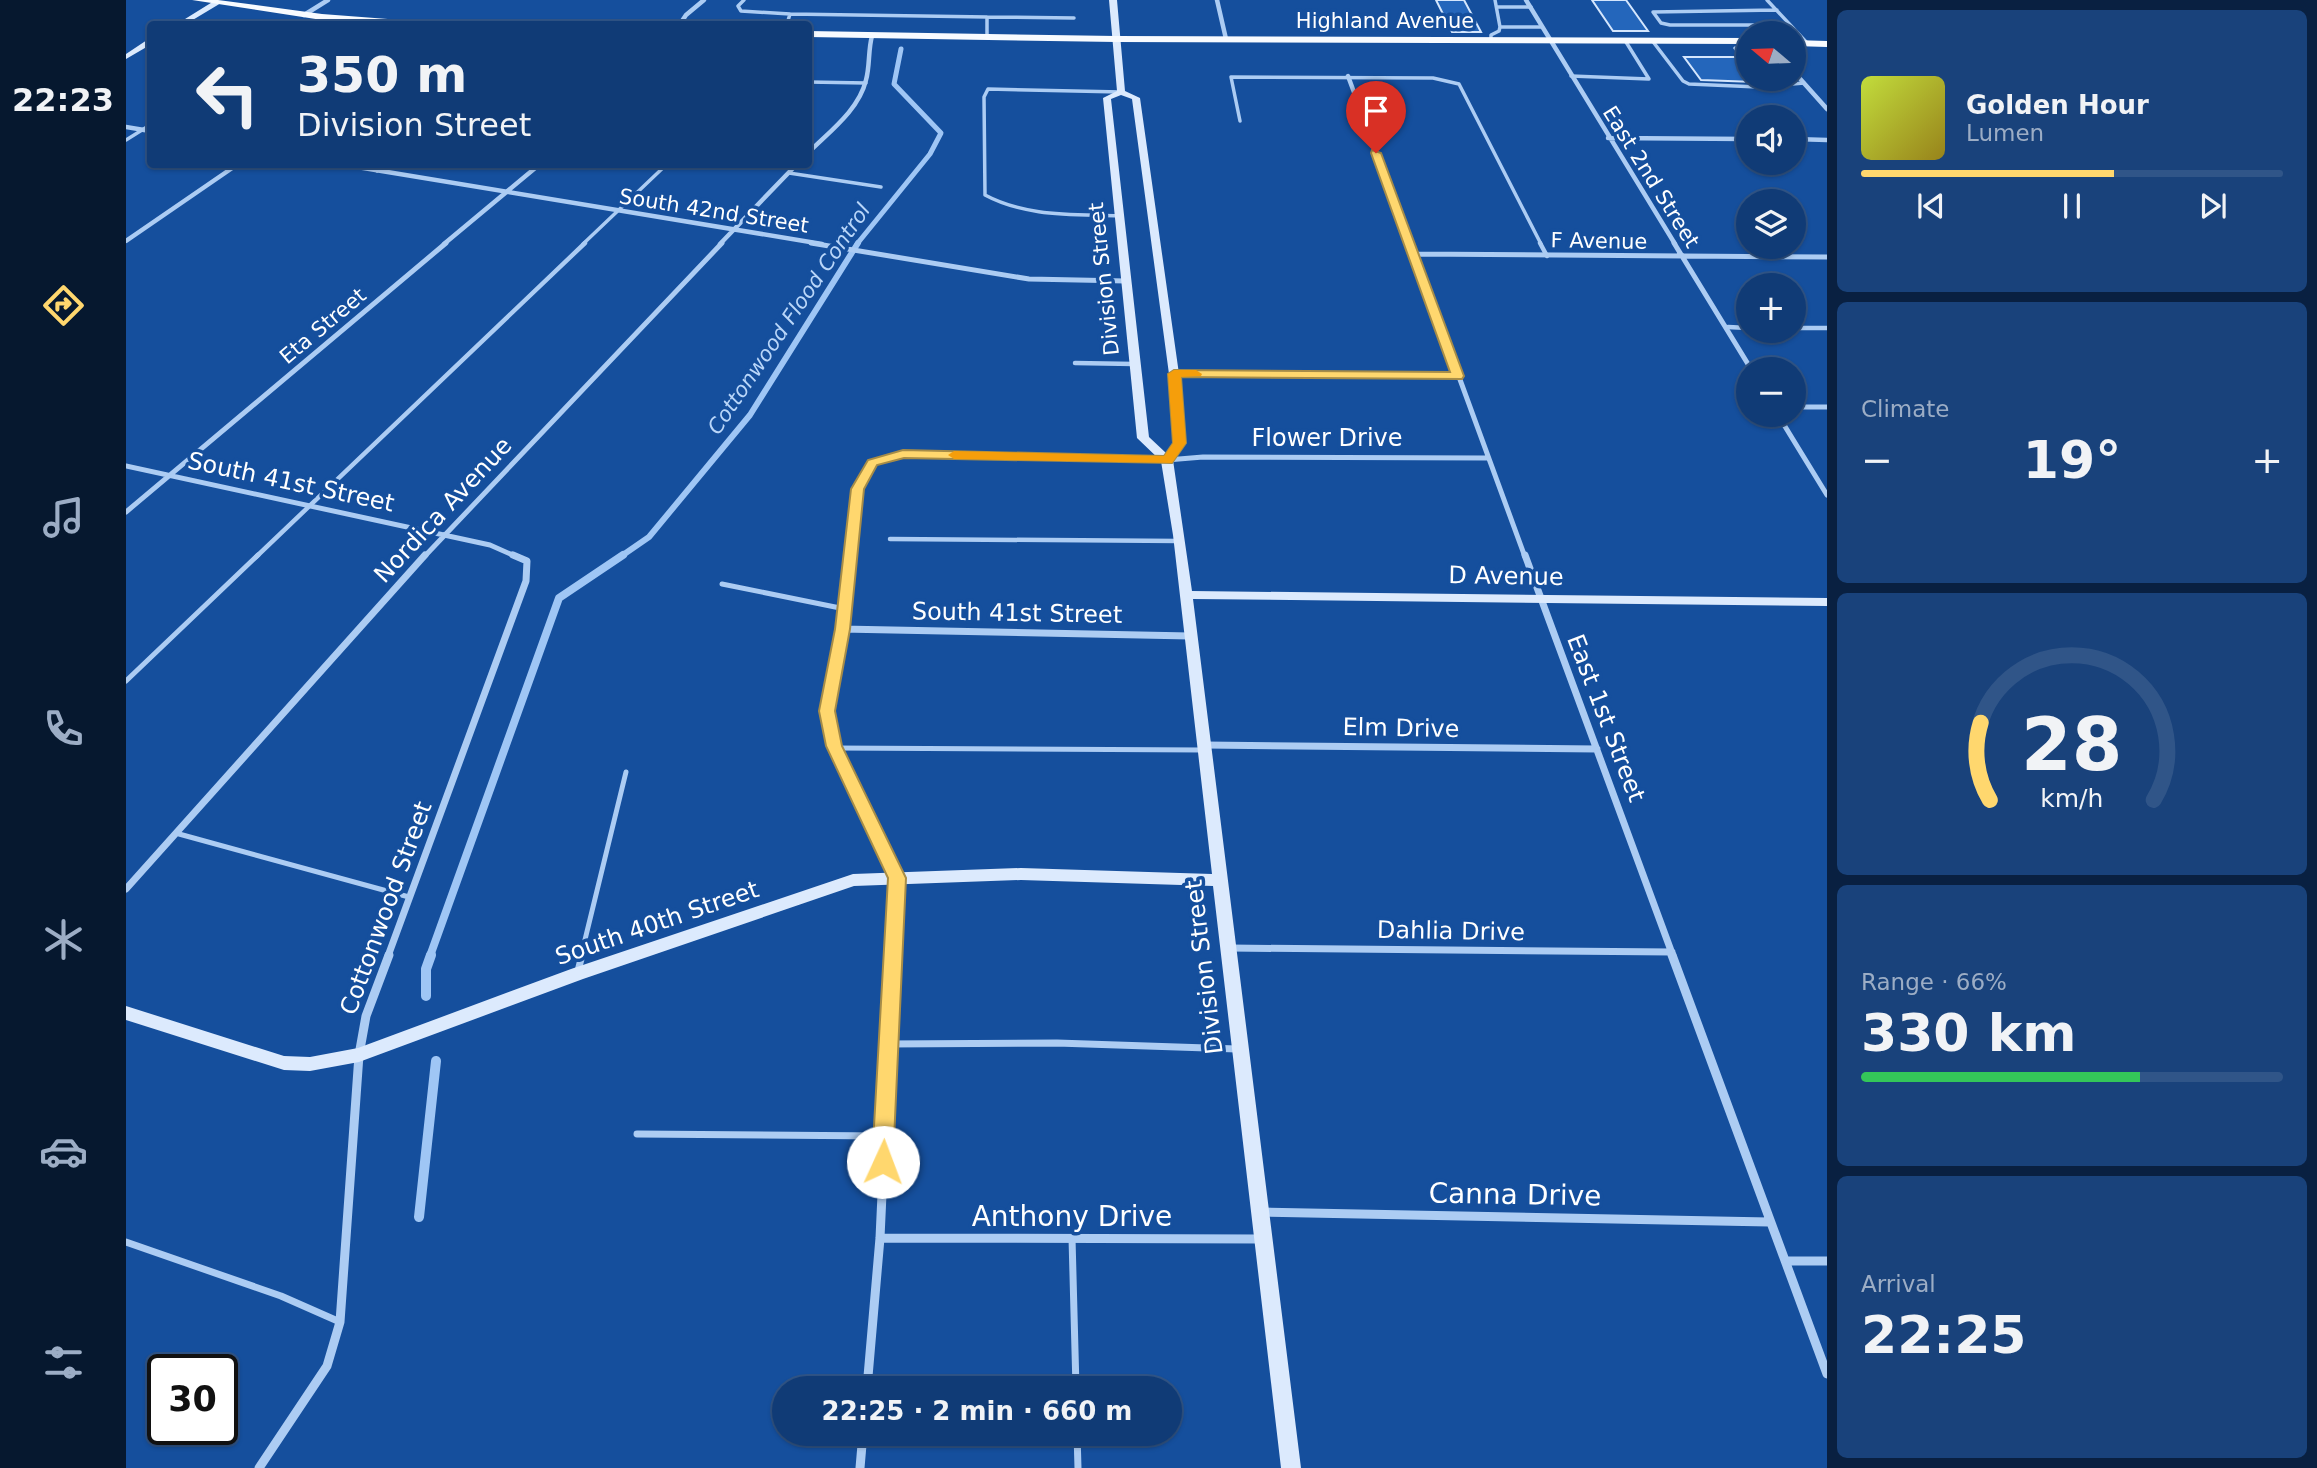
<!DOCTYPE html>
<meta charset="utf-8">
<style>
:root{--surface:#103b76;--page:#19427b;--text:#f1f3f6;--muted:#9cadc5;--line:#305588;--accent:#ffd76e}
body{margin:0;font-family:"DejaVu Sans",sans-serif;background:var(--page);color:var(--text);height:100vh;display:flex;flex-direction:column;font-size:26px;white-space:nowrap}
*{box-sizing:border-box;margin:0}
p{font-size:23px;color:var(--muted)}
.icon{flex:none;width:38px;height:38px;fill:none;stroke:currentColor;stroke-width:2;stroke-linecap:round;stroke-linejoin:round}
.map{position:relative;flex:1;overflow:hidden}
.details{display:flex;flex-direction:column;gap:10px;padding:10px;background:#092041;width:490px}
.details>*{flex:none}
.banner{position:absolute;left:21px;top:21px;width:665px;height:147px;border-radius:7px;box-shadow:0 2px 5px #0004,0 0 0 2px var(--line);background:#103b76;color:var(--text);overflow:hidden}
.needle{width:46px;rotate:289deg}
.buttons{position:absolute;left:1610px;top:21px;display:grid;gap:14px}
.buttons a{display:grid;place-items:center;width:70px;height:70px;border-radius:50%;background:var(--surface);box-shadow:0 2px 5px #0004,0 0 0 2px var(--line);font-size:35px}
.speed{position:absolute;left:21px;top:1354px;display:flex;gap:14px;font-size:35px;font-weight:700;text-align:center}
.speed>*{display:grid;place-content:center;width:91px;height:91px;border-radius:50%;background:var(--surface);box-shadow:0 2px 5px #0004,0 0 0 2px var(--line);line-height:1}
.speed .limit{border:4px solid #111;border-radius:10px;background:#fff;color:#111}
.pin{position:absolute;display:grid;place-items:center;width:60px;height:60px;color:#fff;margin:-72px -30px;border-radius:50% 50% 50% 0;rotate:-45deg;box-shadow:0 0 7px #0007}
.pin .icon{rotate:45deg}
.me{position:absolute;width:77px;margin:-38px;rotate:2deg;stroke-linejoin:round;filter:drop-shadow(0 0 5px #0008)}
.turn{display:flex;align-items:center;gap:24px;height:147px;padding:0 35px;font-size:32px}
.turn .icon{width:91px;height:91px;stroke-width:2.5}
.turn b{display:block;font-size:49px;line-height:60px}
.big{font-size:52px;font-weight:600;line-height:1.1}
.details .card{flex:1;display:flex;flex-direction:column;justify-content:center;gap:10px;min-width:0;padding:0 24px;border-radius:10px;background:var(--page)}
.details .dial{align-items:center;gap:0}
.dial svg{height:182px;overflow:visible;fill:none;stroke:var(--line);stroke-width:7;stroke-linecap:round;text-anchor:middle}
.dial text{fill:var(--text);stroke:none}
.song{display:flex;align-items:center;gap:21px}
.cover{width:84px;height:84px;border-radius:10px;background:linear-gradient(135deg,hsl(70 70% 55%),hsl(50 70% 35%))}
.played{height:7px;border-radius:4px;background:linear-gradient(90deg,var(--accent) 60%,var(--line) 60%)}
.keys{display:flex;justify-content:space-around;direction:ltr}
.heat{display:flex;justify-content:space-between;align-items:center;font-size:38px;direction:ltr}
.charge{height:10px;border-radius:5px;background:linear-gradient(90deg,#34c759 66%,var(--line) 0)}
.trip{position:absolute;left:646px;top:1376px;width:410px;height:70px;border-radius:35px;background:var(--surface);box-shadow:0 2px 5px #0004,0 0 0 2px var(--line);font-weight:600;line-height:70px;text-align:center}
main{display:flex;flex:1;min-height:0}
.tab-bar{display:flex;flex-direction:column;width:126px;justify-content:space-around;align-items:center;background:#06182f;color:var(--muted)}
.tab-bar .icon{width:49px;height:49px}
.tab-bar .on{color:var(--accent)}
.tab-bar b{font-size:32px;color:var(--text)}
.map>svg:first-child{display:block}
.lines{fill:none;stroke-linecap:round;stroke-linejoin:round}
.stream-far3{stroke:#9fc6f5;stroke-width:5}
.stream-far2{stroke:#9fc6f5;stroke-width:6}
.stream-far1{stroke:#9fc6f5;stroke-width:8}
.stream{stroke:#9fc6f5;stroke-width:10}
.building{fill:#2466bb;stroke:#d4e6fd;stroke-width:2}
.lane-far3{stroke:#acccf3;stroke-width:3.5}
.lane-far2{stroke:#acccf3;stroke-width:4.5}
.lane-far1{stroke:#acccf3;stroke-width:5}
.lane{stroke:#acccf3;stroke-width:7}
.street-far3{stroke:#acccf3;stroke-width:4.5}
.street-far2{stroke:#acccf3;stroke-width:5}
.street-far1{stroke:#acccf3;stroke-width:7}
.street{stroke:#acccf3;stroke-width:9}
.secondary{fill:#dceafd;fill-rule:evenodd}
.primary{fill:#f8fbff;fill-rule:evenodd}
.route{fill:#ffd76e;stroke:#a68c48;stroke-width:2}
.slow{fill:#f59e0b}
.labels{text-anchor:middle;stroke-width:7;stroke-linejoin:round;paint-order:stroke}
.far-street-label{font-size:21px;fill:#fff;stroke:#154f9d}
.far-water-label{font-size:21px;font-style:italic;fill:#b9d6f9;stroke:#154f9d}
.street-label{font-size:24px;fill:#fff;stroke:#154f9d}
.near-street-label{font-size:28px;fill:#fff;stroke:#154f9d}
</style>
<main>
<nav class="tab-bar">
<b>22:23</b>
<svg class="icon on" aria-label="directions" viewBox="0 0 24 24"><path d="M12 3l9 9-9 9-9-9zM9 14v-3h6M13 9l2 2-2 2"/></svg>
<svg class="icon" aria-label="music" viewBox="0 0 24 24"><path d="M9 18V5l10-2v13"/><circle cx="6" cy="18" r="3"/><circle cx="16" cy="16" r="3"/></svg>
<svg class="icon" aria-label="phone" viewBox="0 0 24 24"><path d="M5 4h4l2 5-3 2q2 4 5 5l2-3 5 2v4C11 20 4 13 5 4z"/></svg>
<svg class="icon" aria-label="climate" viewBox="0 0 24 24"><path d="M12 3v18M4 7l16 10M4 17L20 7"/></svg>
<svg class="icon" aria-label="car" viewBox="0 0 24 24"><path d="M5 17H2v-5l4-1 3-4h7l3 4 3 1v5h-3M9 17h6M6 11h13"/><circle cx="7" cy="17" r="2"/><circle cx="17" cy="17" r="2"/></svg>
<svg class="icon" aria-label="filters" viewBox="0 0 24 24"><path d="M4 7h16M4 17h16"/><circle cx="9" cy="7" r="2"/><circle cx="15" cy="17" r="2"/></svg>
</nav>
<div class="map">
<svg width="1701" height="1468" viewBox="0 0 1701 1468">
<rect width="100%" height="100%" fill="#154f9d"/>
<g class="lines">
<path class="stream-far3" d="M731,244L804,154L815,133L768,84L775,49"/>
<path class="stream-far2" d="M494,557L523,537L624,415L732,243"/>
<path class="stream-far1" d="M304,956L433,598L497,555"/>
<path class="stream" d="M300,996V969L305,955
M293,1217L310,1061"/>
</g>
<path class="building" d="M1310,0H1338L1355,32H1326Z
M1466,0H1500L1522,31H1487Z
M1558,57H1609L1622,74V79L1629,82L1575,80Z"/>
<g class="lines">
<path class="lane-far3" d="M618,0L612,6L615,11L664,14
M1641,0L1682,44
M1371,7H1405
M1651,10L1527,12L1535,23L1544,25H1664
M184,24L196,17
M661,24L664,14L861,17
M1374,27H1416
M861,37V17L948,18
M1365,41V35L1373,31L1374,27L1369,0
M1528,43L1557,81L1563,84L1632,87L1678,83
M1609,48L1622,64
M1445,76L1523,79L1500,42
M682,82L740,83
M1114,121L1105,77L1307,78L1333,84L1415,244
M0,140L24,125
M251,171L260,164
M663,173L755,187
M993,216C947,214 900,217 859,195L858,97L862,89L995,92
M457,244L541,164"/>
<path class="lane-far2" d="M1414,243L1421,256
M1602,327L1622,328
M1668,328H1701
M949,363L1008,364
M764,539L1053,541
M130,557L459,243"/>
<path class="lane-far1" d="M596,584L719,609
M0,681L132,555
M709,748L1077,750
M53,834L283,897
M455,956L500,772"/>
<path class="lane" d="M452,971L456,955
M761,1044L931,1043L1111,1049
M511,1134L757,1136
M946,1238L950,1388
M0,1242L155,1296L214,1322
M951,1433L952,1468"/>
<path class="street-far3" d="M1091,0L1100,39
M1400,0L1549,244
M178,15L202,0
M554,24L560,15L578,0
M1668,72L1701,109
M1222,76L1284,244
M0,127L24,131
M1482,138L1622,139
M1668,139L1701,140
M682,153C703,132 733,110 740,80C744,66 742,50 746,36
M213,164L696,244
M0,241L112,164
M318,244L414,164
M594,244L671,164"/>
<path class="street-far2" d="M685,243L903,279L1000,281
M1284,243L1399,557
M1548,243L1625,369
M1287,254L1701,257
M1048,374L1332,376
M1668,407H1701
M1652,415L1701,495
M0,466L364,545L391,557
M0,512L320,243
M298,557L596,243
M724,557L732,489L746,463L777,454L1041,460L1077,457L1361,458"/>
<path class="street-far1" d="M724,555L716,629L701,711L708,746L771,878L767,956
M1399,555L1547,956
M716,629L1064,636
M1079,745L1471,749
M0,889L299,555
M1104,948L1546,952
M262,956L400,581L401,561L387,555"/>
<path class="street" d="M1546,955L1701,1374
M1135,1212L1643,1222
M754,1238L1135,1239
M1660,1261H1701
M741,1388L754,1238L767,955
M133,1468L201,1366L214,1322L233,1055L240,1016L263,955
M734,1468L737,1433"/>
<path class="secondary" d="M983,0H991L999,91L1014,98L1053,374L1059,443L1047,460L1066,591L1701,598V606L1067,599L1175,1468H1155L1087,886L895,880L728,886L457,979L233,1062L184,1071L158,1070L0,1020V1006L158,1056L184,1057L232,1048L445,969L727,874L895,868L1086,874L1047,535L1035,461L1011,438L977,98L991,91ZM995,95L1006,99L1043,374L1047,443L1040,453L1023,437L985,99Z
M88,1L95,3L60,24H51Z
M21,40H24V45L0,59V54Z"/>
<path class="primary" d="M66,0H92L196,14L288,21L293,24L196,20Z
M682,31L990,36L1622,38V44L990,42L682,37Z
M1668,40L1701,41V47L1668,46Z"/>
</g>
<path class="route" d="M1246,150L1255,153L1338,376L1336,379L1055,377L1060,443L1046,463L778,458L751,465L738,489L724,629L709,711L716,746L780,878L767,1162L764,1168L757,1171L749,1168L746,1162L762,878L700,746L693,711L709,629L725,489L742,460L777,450L1038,456L1047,443L1042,374L1048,370L1324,372L1245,153Z"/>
<path class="slow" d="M1070,370L1076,374L1075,376L1055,377L1060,443L1046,463L828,459L822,455L828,451L1038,456L1047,443L1042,374L1048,370Z"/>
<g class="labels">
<g class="far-street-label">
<text x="1259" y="28">Highland Avenue</text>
<text transform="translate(1525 177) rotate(58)" y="7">East 2nd Street</text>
<text transform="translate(588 211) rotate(9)" y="7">South 42nd Street</text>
<text transform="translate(1473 241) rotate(1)" y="7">F Avenue</text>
<text transform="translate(978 279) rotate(-96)" y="7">Division Street</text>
<text transform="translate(197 326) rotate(-40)" y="7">Eta Street</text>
</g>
<g class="far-water-label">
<text transform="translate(663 319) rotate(-56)" y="7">Cottonwood Flood Control</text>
</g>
<g class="street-label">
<text x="1201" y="446">Flower Drive</text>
<text transform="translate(165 482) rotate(12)" y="8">South 41st Street</text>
<text transform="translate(317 510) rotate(-47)" y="8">Nordica Avenue</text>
<text transform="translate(1380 576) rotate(1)" y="8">D Avenue</text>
<text transform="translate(891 613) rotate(1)" y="8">South 41st Street</text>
<text transform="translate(1480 718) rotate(69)" y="8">East 1st Street</text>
<text transform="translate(1275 728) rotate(1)" y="8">Elm Drive</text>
<text transform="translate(260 908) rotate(-70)" y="8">Cottonwood Street</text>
<text transform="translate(531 923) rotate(-19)" y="8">South 40th Street</text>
<text transform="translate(1325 931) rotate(1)" y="8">Dahlia Drive</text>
<text transform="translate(1078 967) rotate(-97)" y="8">Division Street</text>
</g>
<g class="near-street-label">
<text transform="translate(1389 1194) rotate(1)" y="10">Canna Drive</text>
<text x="946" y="1226">Anthony Drive</text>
</g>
</g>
</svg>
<div class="buttons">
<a><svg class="needle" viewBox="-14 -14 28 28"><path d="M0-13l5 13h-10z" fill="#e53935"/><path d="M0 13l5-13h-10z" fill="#9cadc5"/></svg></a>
<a><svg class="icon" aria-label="sound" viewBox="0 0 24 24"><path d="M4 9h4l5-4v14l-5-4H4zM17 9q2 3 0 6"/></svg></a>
<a><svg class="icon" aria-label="layers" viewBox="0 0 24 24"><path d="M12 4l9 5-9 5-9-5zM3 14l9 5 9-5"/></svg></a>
<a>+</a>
<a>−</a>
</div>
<div class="speed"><div class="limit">30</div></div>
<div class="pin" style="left:1250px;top:153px;background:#d93025"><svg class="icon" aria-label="arrive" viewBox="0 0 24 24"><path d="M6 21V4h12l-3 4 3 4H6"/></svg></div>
<svg class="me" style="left:757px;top:1162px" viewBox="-20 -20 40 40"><circle r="19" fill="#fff"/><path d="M0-13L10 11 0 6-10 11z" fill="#ffd76e"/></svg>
<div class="trip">22:25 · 2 min · 660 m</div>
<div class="banner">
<div class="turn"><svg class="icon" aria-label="left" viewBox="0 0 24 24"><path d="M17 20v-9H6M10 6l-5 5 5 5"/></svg><div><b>350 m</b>Division Street</div></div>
</div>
</div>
<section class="details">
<div class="card">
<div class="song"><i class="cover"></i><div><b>Golden Hour</b><p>Lumen</p></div></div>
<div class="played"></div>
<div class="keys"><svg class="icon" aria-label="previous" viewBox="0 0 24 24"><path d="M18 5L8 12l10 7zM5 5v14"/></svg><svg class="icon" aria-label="pause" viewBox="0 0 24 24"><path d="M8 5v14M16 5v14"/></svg><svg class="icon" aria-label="next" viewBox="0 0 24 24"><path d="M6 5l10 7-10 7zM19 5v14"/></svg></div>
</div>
<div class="card"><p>Climate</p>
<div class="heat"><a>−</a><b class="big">19°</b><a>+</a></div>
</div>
<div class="card dial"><svg viewBox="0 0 100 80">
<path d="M14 69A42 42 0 1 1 86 69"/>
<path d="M14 69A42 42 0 0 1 10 35" stroke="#ffd76e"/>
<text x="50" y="56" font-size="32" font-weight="700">28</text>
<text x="50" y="72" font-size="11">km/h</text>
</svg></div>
<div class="card"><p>Range · 66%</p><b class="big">330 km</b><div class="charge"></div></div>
<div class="card"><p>Arrival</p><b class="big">22:25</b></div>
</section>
</main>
